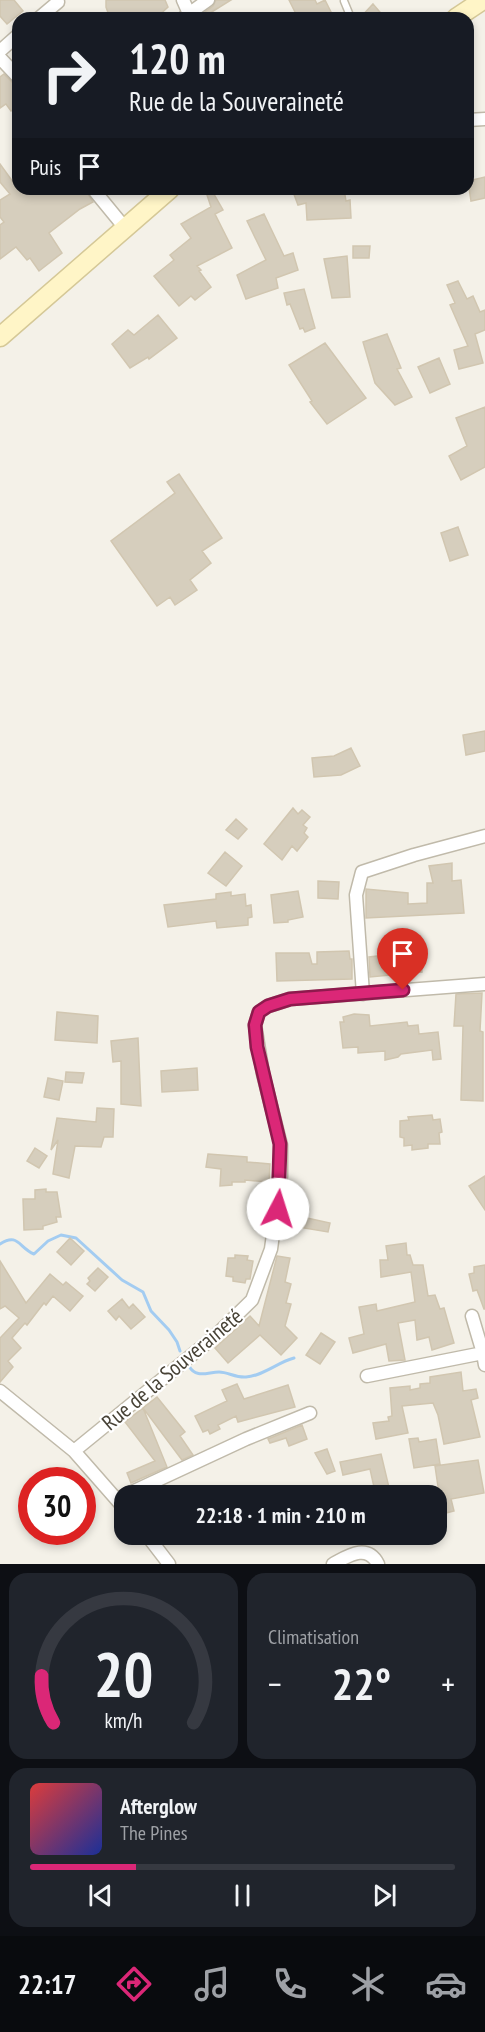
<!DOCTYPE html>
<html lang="fr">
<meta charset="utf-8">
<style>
:root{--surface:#171b24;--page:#20242c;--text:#f1f3f6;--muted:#9ea1a6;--line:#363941;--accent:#db2777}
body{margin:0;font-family:"PT Sans Narrow",sans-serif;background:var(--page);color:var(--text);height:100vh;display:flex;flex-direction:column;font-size:22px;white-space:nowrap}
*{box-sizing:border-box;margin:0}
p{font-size:20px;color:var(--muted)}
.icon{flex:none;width:33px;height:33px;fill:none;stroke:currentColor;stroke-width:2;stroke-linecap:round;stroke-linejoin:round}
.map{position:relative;height:1564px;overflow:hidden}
.sheet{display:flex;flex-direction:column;gap:9px;padding:9px;background:#0d0f14;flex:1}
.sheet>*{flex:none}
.guide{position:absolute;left:12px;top:12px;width:462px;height:183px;border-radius:18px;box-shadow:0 3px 9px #0003;background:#171b24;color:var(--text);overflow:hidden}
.speed{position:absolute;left:18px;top:1467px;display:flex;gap:12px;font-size:30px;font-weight:700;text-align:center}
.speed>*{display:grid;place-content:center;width:78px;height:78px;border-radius:50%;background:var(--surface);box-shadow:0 3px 9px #0003;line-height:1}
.speed .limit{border:9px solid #d22;background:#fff;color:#111}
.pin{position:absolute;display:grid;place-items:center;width:51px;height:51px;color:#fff;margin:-62px -26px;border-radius:50% 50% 50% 0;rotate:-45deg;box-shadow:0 0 6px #0007}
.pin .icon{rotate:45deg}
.me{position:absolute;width:66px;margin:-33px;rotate:5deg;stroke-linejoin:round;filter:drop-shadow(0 0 4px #0008)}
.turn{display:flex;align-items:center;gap:21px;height:126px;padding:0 18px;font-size:27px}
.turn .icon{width:78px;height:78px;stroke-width:2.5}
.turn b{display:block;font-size:42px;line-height:51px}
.then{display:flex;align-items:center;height:57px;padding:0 18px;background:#0003;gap:12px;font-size:22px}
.big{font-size:45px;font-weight:800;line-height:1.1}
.sheet .card{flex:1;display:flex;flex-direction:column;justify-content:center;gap:9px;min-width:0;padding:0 21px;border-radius:18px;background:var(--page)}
.sheet .dial{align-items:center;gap:0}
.dial svg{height:156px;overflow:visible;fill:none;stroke:var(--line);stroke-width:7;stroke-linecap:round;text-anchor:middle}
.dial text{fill:var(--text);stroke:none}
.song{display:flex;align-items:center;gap:18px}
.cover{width:72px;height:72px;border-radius:9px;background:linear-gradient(135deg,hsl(0 70% 55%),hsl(230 70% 35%))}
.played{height:6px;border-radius:3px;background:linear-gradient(90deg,var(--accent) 25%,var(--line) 25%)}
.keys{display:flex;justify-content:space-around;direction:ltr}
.heat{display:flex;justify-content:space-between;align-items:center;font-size:33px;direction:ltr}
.sheet .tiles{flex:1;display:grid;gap:9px;grid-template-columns:1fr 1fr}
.card:last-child{grid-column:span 2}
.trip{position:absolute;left:114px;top:1485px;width:333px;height:60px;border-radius:18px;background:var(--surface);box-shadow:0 3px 9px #0003;font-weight:800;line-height:60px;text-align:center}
.dock{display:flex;height:96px;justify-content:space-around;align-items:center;background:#090b0e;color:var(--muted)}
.dock .icon{width:42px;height:42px}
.dock .current{color:var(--accent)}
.dock b{font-size:27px;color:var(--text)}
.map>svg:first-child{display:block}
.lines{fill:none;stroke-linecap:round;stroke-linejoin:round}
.stream{stroke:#a3ccf1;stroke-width:3}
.building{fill:#d6cebd;stroke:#d1c6b0;stroke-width:1.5}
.lane-casing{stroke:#c0baaa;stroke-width:9}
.street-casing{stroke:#c0baaa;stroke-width:15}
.secondary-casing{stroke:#d5c897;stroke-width:21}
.lane{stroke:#fff;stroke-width:6}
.street{stroke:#fff;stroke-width:12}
.secondary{stroke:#fff5c7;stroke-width:18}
.route-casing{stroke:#8e194d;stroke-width:15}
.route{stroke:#db2777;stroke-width:10}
.labels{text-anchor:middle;stroke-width:4.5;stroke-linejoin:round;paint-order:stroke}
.street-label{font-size:22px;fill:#474236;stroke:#fff}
</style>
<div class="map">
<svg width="485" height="1564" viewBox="0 0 485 1564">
<rect width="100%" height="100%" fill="#f4f1e8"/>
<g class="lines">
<path class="stream" d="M0,1244C18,1232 19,1248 34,1254L48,1241L61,1235L76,1238L122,1280L143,1292L151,1311L169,1330L177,1342L180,1351
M189,1366C196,1379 208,1372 219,1372C228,1372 236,1378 246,1377C263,1376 278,1362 294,1358"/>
</g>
<path class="building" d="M0,0H14L23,11L7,24L0,16Z
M106,0H165L168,7L156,18H110L106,7Z
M216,0H231L202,18L201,15L213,6Z
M289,0H315L317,4L325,0L334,18H298Z
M373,4L385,18H360Z
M4,74L18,88V106L11,111L6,104L0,108V77Z
M0,164L18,189H85L93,202L80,209L49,233L62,253L39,271L30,258L27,260L16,247L0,259V225L4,222L0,217V200L10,194L0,182Z
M485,177V198L471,201L468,181Z
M205,189H211L223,210L215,214L232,248L197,266L201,270L199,271L211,287L195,300L191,296L179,306L154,276L174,260L170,255L191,238L181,224L211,207Z
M292,189H344L346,201L350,200L351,218L307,220L306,203L298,205Z
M264,214L284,256L293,253L298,270L276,278L278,288L246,299L237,275L266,260L247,221Z
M353,246H370L369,258H353Z
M347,256L350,297L332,298L324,259Z
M458,281L467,299L473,296L480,312L485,310V330L475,334L483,363L459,369L454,350L468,346L450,305L455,303L447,285Z
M304,289L315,328L305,332L303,328L300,329L290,304L287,305L284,293Z
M158,315L177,338L149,359L148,357L130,368L112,344L128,330L134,335Z
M387,334L401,368L397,369L412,397L395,405L375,383L363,342Z
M325,343L366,398L327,424L310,402L312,401L289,365Z
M439,358L450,384L430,393L418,367Z
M485,407V467L461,480L449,456L467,446L456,418Z
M179,474L222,538L202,551L211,563L190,580L197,590L175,605L170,597L157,606L111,541L175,493L167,482Z
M458,527L468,555L450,561L441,533Z
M485,731V751L466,755L463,735Z
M351,748L360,766L341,775L314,777L312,758L334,756Z
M293,808L298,814L302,810L310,817L303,825L307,828L304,833L308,837L297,851L292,846L282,860L264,844Z
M236,819L247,829L238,839L226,830Z
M225,852L242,866L226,886L208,873Z
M452,863V881L461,880L464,913L366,918V889L408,893V904L427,903V883H433L429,866Z
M318,881L339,882L338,899L318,898Z
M298,891L303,917L288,920V922L274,923L271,895Z
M231,892V896L245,894L246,906L251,905L252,917L248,918V925L217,928L216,921L168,927L164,905L216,899V894Z
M349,951L350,959H352V979L277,981L276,953H309L312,964H317V952Z
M421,951L422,972L370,977L369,957Z
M482,993L480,1031L483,1032V1101L461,1100L463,1026H454L456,994Z
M57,1012L98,1016L97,1043L55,1040Z
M354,1014L369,1015L370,1026L407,1022L408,1026L418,1025L419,1034L438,1032L441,1059L433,1060L432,1050L401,1054L398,1057L385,1060V1051L358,1053V1047L343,1048L340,1022H344L343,1017Z
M138,1038L141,1106L121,1104V1061L113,1062L111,1041Z
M197,1068L198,1090L162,1092L161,1071Z
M66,1072L84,1073L82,1083L65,1082Z
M48,1078L63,1081L59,1100L44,1097Z
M97,1108L114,1109L113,1137H104L101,1147L75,1146L69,1178L53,1174L58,1140L51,1150L57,1118L96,1122Z
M432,1115L433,1120L440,1119L442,1132L439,1133L440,1144H428V1148L412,1150V1145L404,1146V1138L400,1137V1121L409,1120L408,1117Z
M35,1148L47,1156L39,1168L27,1161Z
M208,1154L247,1157V1162L270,1164L269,1182L245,1180V1182H232V1185L220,1186L221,1169L206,1167Z
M485,1176V1210L469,1186Z
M46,1189V1192H57L61,1217H56L57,1222L43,1226V1229L24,1230L23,1199H35V1190Z
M289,1214L330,1223L328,1232L286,1225Z
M70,1238L84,1251L71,1265L57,1252Z
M406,1243L407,1255H410L413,1265H423L428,1296L435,1295L440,1309L444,1308L454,1343L432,1350L429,1337L417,1340L415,1320L398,1323L405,1360L389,1361L386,1344L353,1353L349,1338L364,1334L359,1307L376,1304L377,1311L415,1302L411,1272L381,1277L380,1260H388L386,1246Z
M235,1255L248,1256L247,1260L253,1261L250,1279H246L245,1283L233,1281V1277L226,1276L228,1258H235Z
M277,1256L290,1258L285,1282L291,1284L286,1303L291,1304L285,1326L297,1338L281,1355L260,1335L228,1363L215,1348L250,1316L259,1326Z
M0,1261L26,1303L50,1274L63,1285L66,1282L83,1296L70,1311L53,1296L46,1305L44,1303L27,1325L25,1323L12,1338L21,1348L8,1361L13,1367L0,1382V1338L19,1318L5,1306L0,1309Z
M485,1265V1309H484L477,1290L473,1291L469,1274L474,1273V1267Z
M98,1268L108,1277L95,1291L87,1284L90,1281L88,1278Z
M122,1299L129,1308L133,1304L145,1317L131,1329L119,1316L116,1320L108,1311Z
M321,1333L335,1342L320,1364L306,1355Z
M461,1372L463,1391L476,1389L478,1398L471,1400L480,1437L444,1444L438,1415L433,1403L402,1406L408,1433L376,1439L373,1423L389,1421L388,1417L392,1416L390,1388L410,1386V1390L420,1388V1384L430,1383V1377Z
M237,1384L244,1399L288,1385L295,1407L238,1422L236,1416L218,1425L220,1429L210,1434L208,1430L203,1432L195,1416L227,1401L222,1390Z
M157,1397L185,1432L180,1436L193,1455L182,1460L143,1408Z
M143,1408L167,1467L131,1483L127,1473L155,1461L125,1422Z
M302,1425L307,1439L289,1446L286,1438L270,1443L268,1439Z
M418,1438L419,1442L436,1439L440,1464L414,1468L409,1439Z
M327,1449L335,1471L327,1474L315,1453Z
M381,1454L391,1496H376L370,1469L343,1475L340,1462Z
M478,1460L484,1493L451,1499L454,1511L442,1514L435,1466Z"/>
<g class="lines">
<g class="lane-casing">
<path id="lane" d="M344,1L351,18"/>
</g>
<g class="street-casing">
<path id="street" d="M183,0L191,18
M39,18L58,2
M183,18L208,0
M0,51L18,35
M0,58L18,77
M468,120L485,119
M93,189L125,228
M363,994L356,895L362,872L414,855L485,836
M472,1316L483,1353
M367,1376L483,1353L485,1365
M0,1391L74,1451L124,1508
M74,1451L214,1337L252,1300L271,1249L281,1176V1145L263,1074L255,1025L259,1012L268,1006L290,999L485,984
M117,1499L246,1439L310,1413
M146,1534L169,1564
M333,1564C348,1556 367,1543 378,1564"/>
</g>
<g class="secondary-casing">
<path id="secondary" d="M456,18L483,0
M0,337L170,189"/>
</g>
<use href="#lane" class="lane"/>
<use href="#street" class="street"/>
<use href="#secondary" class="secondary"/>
</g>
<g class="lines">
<g class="route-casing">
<path id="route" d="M278,1209L280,1144L257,1047L255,1025L259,1012L268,1006L290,999L403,990"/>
</g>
<use href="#route" class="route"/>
</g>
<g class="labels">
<g class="street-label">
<text transform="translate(172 1369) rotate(-40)" y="8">Rue de la Souveraineté</text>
</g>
</g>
</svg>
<div class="speed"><div class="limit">30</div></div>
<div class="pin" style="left:403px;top:990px;background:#d93025"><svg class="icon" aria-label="arrive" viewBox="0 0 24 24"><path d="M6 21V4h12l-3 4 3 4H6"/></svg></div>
<svg class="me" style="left:278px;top:1209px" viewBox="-20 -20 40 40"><circle r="19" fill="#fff"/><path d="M0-13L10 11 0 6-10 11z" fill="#db2777"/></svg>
<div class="trip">22:18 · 1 min · 210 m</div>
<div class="guide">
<div class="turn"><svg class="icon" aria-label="right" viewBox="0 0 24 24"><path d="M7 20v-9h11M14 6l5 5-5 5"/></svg><div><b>120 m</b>Rue de la Souveraineté</div></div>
<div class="then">Puis<svg class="icon" aria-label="arrive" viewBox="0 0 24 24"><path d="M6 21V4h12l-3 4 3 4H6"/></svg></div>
</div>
</div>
<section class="sheet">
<div class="tiles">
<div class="card dial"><svg viewBox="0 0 100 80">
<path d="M14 69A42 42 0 1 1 86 69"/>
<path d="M14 69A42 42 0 0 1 8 45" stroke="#db2777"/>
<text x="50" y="56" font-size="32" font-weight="700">20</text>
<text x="50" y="72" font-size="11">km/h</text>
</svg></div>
<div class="card"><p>Climatisation</p>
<div class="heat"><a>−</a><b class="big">22°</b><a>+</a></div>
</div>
<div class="card">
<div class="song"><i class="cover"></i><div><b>Afterglow</b><p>The Pines</p></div></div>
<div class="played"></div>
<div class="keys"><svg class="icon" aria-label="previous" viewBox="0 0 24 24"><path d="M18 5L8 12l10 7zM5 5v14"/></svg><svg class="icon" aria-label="pause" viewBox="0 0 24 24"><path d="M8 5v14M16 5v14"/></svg><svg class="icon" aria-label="next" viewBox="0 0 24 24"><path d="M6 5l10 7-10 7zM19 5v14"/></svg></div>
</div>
</div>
</section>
<nav class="dock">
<b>22:17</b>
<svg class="icon current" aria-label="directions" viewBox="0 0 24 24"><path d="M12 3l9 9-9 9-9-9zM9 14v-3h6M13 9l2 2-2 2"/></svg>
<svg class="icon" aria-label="music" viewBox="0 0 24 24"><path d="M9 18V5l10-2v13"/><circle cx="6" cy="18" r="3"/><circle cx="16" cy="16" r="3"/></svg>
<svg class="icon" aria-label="phone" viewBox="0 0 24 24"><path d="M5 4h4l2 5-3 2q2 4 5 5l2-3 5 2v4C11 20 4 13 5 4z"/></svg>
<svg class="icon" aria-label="climate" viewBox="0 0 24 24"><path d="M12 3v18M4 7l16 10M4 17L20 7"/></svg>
<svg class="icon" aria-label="car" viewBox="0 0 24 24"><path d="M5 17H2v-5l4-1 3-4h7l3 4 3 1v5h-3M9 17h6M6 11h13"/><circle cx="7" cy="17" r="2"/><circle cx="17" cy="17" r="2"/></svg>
</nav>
